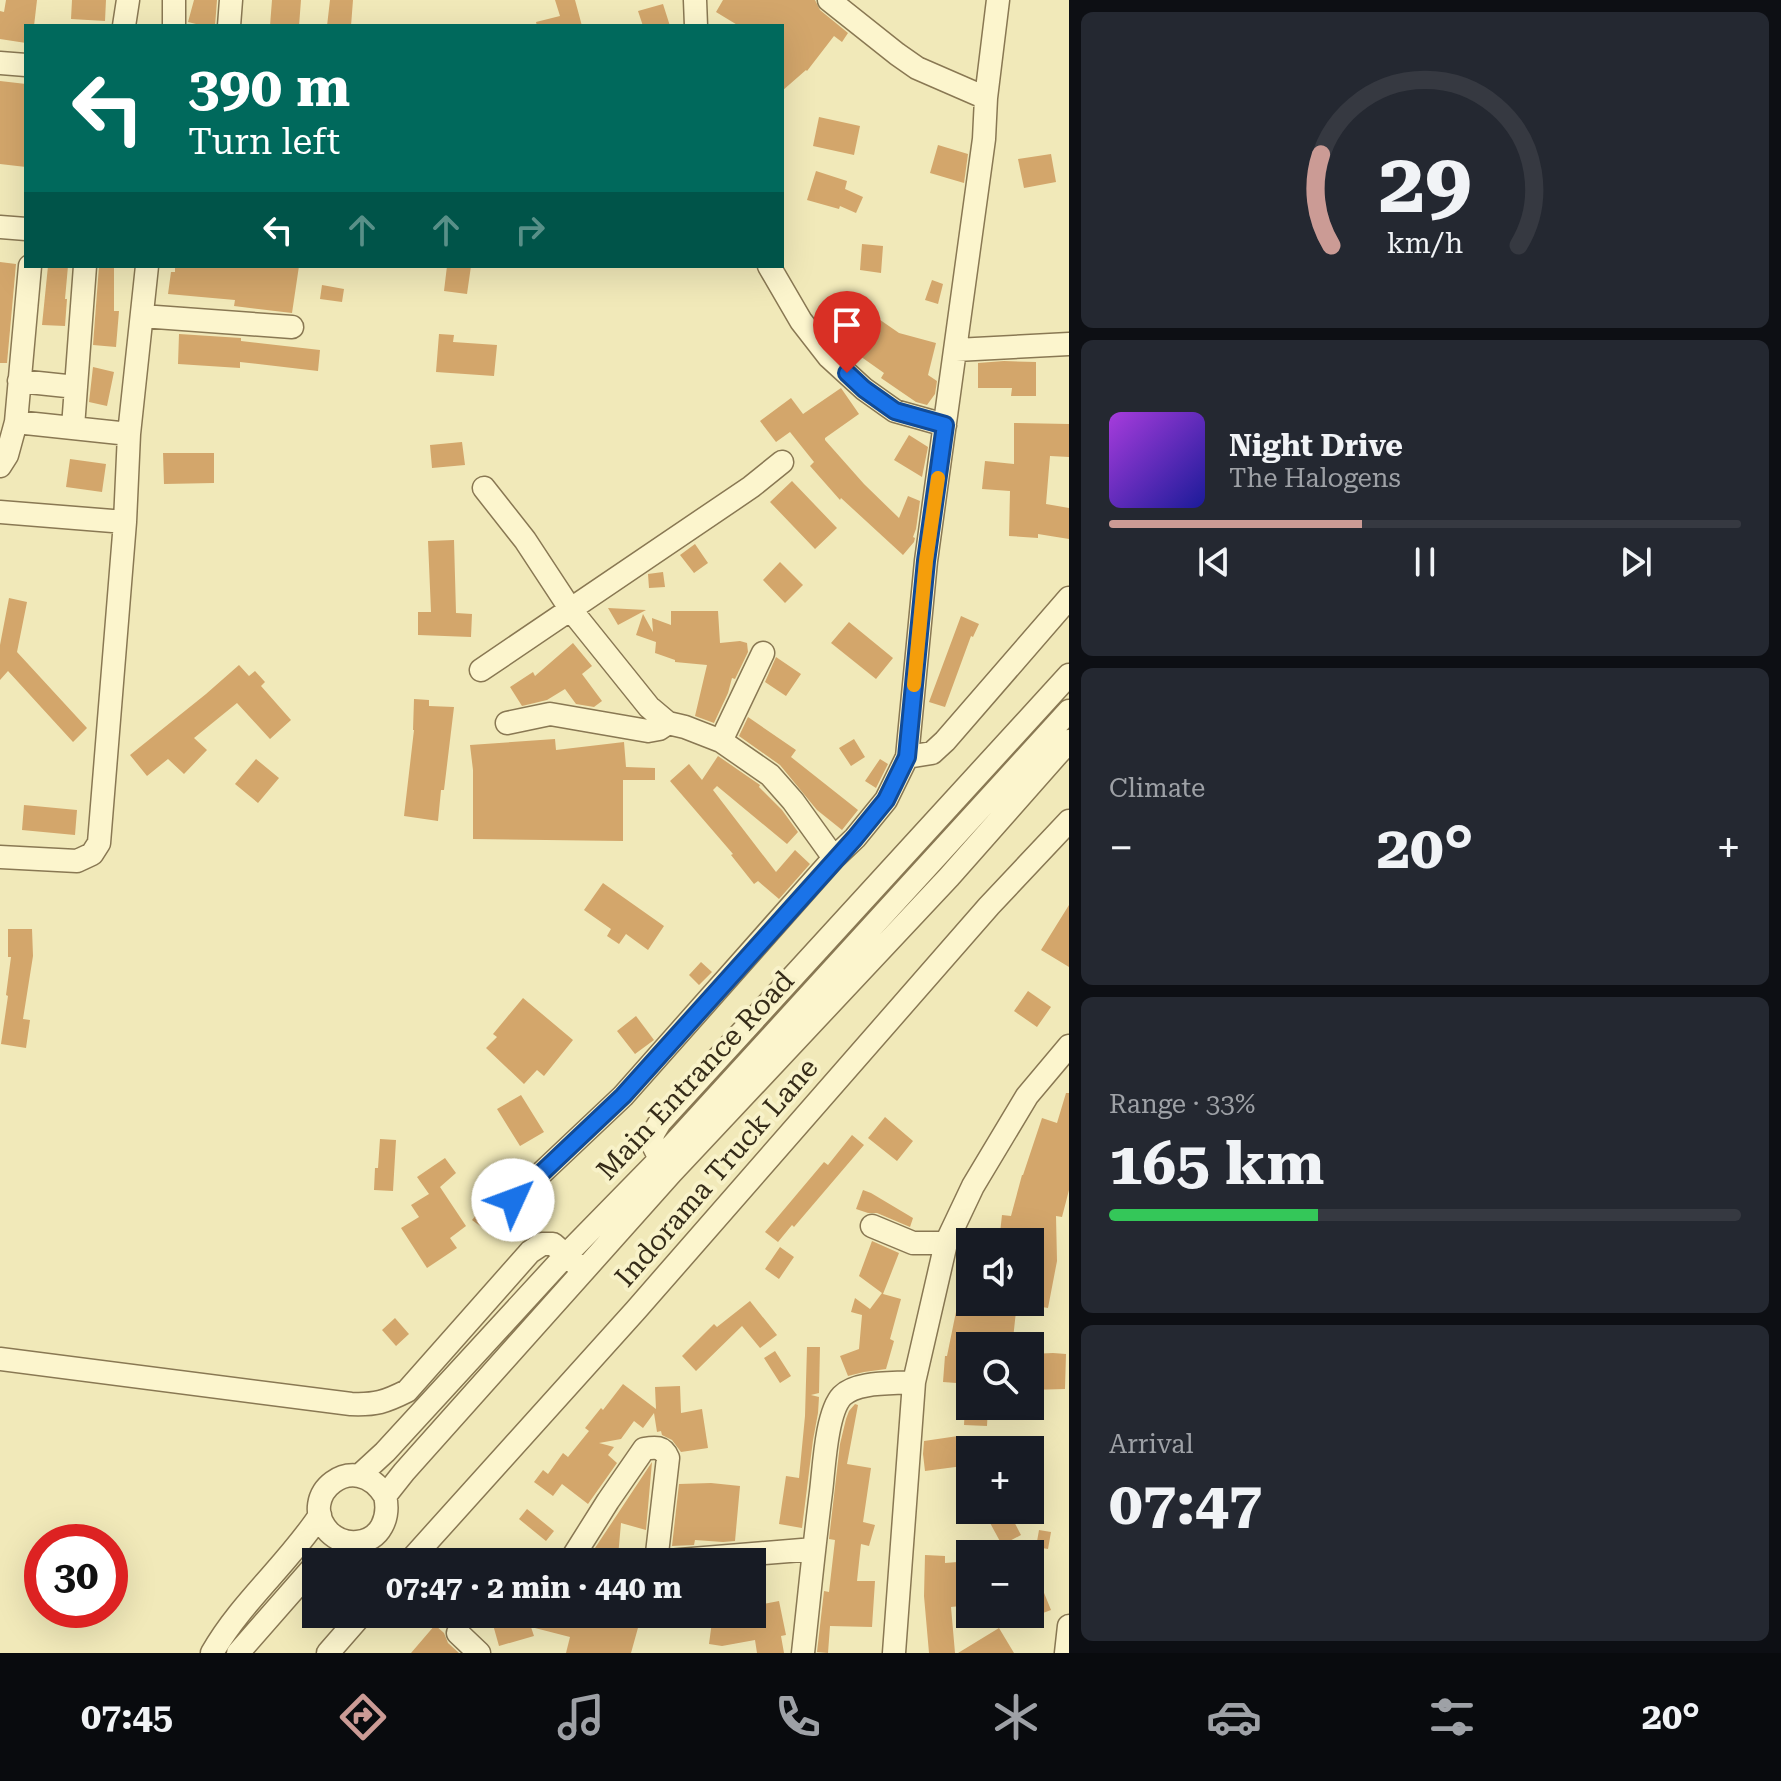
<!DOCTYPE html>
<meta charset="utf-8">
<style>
:root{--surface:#171b24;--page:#242831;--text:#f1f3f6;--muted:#9ea1a6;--line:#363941;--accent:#cb9b95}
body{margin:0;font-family:"Roboto Serif",serif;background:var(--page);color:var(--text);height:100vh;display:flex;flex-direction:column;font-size:30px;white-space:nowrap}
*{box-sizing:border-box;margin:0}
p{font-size:26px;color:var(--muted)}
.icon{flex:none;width:44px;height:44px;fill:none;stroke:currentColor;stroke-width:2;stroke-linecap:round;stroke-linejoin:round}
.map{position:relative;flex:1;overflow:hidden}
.sheet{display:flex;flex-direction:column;gap:12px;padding:12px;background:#0d0f14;width:712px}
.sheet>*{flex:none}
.top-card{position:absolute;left:24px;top:24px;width:760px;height:244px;border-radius:0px;box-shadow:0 8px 32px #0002;background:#00695c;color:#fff;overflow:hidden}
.buttons{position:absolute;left:956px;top:1228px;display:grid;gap:16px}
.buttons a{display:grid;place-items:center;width:88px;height:88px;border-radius:0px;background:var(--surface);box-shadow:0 8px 32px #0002;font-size:40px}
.speed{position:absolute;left:24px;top:1524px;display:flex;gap:16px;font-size:40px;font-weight:700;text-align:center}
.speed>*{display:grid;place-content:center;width:104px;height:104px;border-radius:50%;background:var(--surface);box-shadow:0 8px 32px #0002;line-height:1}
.speed .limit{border:12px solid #d22;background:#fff;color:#111}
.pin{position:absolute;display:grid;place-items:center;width:68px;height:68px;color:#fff;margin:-82px -34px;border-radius:50% 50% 50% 0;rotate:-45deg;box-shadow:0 0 8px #0007}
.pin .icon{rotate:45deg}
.me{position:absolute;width:88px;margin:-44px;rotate:47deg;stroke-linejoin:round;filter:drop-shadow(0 0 6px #0008)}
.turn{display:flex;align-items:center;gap:28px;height:168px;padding:0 32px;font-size:36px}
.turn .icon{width:104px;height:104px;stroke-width:2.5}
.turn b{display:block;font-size:56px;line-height:68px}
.lanes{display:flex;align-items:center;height:76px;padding:0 32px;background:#0003;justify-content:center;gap:40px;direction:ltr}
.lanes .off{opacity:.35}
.big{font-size:60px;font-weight:700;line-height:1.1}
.sheet .tile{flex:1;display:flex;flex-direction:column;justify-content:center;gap:12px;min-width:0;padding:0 28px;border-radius:12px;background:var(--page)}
.sheet .dial{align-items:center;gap:0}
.dial svg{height:208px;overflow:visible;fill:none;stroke:var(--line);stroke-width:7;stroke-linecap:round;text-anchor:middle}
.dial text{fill:var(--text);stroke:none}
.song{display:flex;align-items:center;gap:24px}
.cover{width:96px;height:96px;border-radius:12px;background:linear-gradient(135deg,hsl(280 70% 55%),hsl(240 70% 35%))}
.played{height:8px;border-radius:4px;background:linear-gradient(90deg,var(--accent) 40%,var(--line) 40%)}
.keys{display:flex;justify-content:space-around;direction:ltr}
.heat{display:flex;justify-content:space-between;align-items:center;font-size:44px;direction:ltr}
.charge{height:12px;border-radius:6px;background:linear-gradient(90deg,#34c759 33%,var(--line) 0)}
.trip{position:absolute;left:302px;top:1548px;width:464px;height:80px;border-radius:0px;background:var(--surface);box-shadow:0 8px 32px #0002;font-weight:700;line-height:80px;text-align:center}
.menu{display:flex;height:128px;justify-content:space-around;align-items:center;background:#090b0e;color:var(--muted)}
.menu .icon{width:56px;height:56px}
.menu .current{color:var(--accent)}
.menu b{font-size:36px;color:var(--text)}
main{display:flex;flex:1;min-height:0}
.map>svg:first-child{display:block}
.building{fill:#d3a66b}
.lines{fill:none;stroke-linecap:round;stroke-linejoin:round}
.minor-casing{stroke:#897853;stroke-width:25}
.minor{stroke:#fcf5cd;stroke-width:22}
.route-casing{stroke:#114b97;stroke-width:20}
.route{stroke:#1a73e8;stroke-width:14}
.slow{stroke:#f59e0b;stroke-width:14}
.labels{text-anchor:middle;stroke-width:8;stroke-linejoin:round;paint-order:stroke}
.street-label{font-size:28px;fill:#362c19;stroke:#f8f2c9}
</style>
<main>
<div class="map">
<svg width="1069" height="1653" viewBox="0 0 1069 1653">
<rect width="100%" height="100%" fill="#f1e9b9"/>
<path class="building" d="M6,0H37L34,26H26V43L0,39V11L4,12Z
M72,0H106L105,21L71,19Z
M194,0H217L215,26H204L188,22Z
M272,0H301L299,26H270Z
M330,0H353L351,26H327Z
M555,0H575L582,26H537L536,22L560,16Z
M723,0H815L820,10L848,33L842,42L834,36L807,71L806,70L782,91V26H739L716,12Z
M663,4L670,26H643L638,11Z
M0,81L26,84V167L0,164Z
M819,117L860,126L854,155L813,146Z
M938,145L968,154L964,183L930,173Z
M1051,154L1056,182L1024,188L1018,159Z
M816,171L847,181L845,189L863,197L856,213L840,206L839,209L807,200Z
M862,244L883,246L881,273L860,270Z
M0,262L16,264L7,363H0Z
M48,266H68L65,299H67L65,326L42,325Z
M99,266H114V311H119L116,347L93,345Z
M175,266H299L292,313L234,306L235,300L168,294L171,272H175Z
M447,266H471L467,294L444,291Z
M932,280L943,284L938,304L925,300Z
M322,285L344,289L342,302L320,299Z
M873,315L899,333L936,343L928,375L937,381L935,394L927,405L916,402L881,378L884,373L850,349Z
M179,334L241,338V341L320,350L318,371L240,362V368L178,364Z
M439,334L454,335L453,342L497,345L494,376L436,372Z
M1004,361L1036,362V396H1011L1012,388H978V363Z
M93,367L114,372L107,406L89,402Z
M841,388L859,414L825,438V440L864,484L899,518L908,496L920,501L916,529L913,537L915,538L914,542L903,555L841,498L840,500L810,466L814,462L790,432L776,442L760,421L791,398L803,414Z
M1014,423L1069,424V457L1050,456L1046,504L1069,508V539L1038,534V538L1009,536L1010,491L982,489L985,461L1014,464Z
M909,435L928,447L922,477L894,460Z
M462,442L465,465L432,468L430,445Z
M163,453H214V483L164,484Z
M70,459L106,464L102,492L66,487Z
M792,481L837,528L815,549L770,502Z
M454,540L456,613L472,614L471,637L418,635V612H431L428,541Z
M695,544L708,563L694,573L680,555Z
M780,562L803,585L785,603L763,580Z
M663,572L665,587L649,588L648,574Z
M9,598L27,602L17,652L87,728L73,742L8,671L0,680V645Z
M608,608L646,610L618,625Z
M671,611H718L720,643L740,641L747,643L748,652L735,679L732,678L728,693L714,723L695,716L707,665L675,662V660L655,653L656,642L636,635L643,614L653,632L652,618L671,625Z
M961,616L979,624L973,637L971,636L945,707L929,702Z
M849,622L893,658L876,679L831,643Z
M573,643L592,666L582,674L602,701L594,707L576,704L565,689L547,700L522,706L510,687L533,672L535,676Z
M776,657L801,674L786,696L765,682Z
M239,665L249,676L255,671L265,682L261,686L291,720L270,739L237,703L194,738L207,750L184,774L168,759L147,776L130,755L206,694Z
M414,699L429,700V706L454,707L444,790H441L438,821L404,816L414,730H413Z
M748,717L796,750L791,757L858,810L842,830L817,810L780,765L739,736Z
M555,739L556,750L624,742L626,767L655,768V780H623V841L473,839V770L470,745Z
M854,739L865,757L851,766L839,748Z
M718,756L760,785L759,787L782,810L798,832L787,844L717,786L713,790L776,872L795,850L810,864L779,899L758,881L754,884L731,855L733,854L670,781L689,764L702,780Z
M256,759L279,778L258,803L235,784Z
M880,759L888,764L876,788L865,781Z
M24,805L77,810L75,835L22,830Z
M603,883L664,926L648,950L626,934L619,944L607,936L611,929L584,910Z
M1069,905V967L1041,950Z
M8,929H32L33,956L23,1019L30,1020L26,1048L1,1044L8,996L6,995L11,957H8Z
M701,962L712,972L699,985L689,975Z
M1028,991L1051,1007L1037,1027L1014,1011Z
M523,998L573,1040L544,1076L537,1070L524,1084L486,1048L497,1037L493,1034Z
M636,1016L654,1040L635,1054L617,1031Z
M1066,1093H1069V1190L1062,1217L1056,1216L1057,1261L1048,1308L1030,1305V1242H999L1002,1215L1011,1216L1022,1175H1023L1042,1118L1057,1123Z
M521,1095L544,1132L520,1146L497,1109Z
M885,1117L913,1141L897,1161L868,1138Z
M852,1135L864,1145L794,1227L792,1225L778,1242L765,1232L824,1162L828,1165Z
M380,1139L396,1140L393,1191L374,1190L375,1168H378Z
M445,1158L456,1173L440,1187L466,1226L450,1238L457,1248L427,1268L401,1228L419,1217L411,1205L429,1194L417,1177Z
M520,1166L524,1170L504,1189L499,1181Z
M863,1190L871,1193L913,1218L910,1227L877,1213H868L856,1209Z
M490,1198L502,1208L484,1229L472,1220Z
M872,1241L899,1253L883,1294L901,1299L890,1339L894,1341L886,1369L864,1372L848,1376L840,1356L859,1349L862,1315L851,1312L855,1298L870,1309L882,1293L859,1276Z
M780,1247L794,1257L779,1279L765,1269Z
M750,1301L777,1335L760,1348L742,1326L696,1371L682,1356L714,1324L717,1327Z
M958,1302H1017L1013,1339L981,1336L979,1346H970V1384L943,1382L945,1356H947Z
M395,1318L409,1334L396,1346L382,1330Z
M807,1347H820L819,1393L811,1395L819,1397L818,1413L813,1440L802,1528L779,1524L786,1476L799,1478L805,1416Z
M775,1351L791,1376L780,1383L764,1358Z
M1053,1353L1066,1354L1065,1389L1030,1390V1354Z
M623,1384L656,1409L655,1387L680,1386L681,1413L702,1409L708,1448L681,1452L672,1440L662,1435L661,1431L657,1432L654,1413L643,1428L634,1421L621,1439L599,1443L614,1447L608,1455L617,1463L588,1504L562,1484L553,1496L534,1482L543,1470L548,1474L563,1453L568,1457L589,1431L585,1428L601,1408L603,1410Z
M855,1404L858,1405L847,1464L871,1468L863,1522L875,1525L869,1546L861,1544L857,1581H875L872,1627L830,1626L828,1653L817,1652L824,1591L829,1592L835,1540L829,1539L840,1444L846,1419L849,1411Z
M965,1406H988L987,1426L964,1425Z
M958,1436L963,1466L925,1471L923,1454L924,1441Z
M652,1462L646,1530L621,1523L618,1557L595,1555V1548Z
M711,1483L740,1486L735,1541L723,1542L695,1540L694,1545L672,1546L679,1484Z
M527,1509L554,1531L546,1541L519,1519Z
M983,1510H1008L1021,1535L1002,1545Z
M1039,1530L1051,1532L1048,1549L1036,1547Z
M925,1555L945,1556V1563L970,1561V1605L951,1607L955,1653H929L924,1596Z
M1040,1583L1051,1610L1035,1616L1030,1605V1587Z
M779,1601L786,1635L781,1636L784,1653H757L755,1640L722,1646L709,1644L713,1614H752V1606Z
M490,1614H631L641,1617L631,1653H566L570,1637L531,1627L534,1636L499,1646Z
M435,1625L444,1633L448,1643L459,1653H411Z
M999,1628L1014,1653H958Z"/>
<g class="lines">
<g class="minor-casing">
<path id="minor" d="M174,0V26
M695,0L696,26
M829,0L897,54L917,68L986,98
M124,26L128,0
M229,26L231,0
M0,63L26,65
M0,227L26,229
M769,266L801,321L829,357L864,389L895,411L945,425
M142,316L292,327
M956,350L1069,344
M19,381L76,387
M16,422L129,434
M73,427L85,266
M0,466L7,455L16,422L30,266
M484,488L525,540L571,610L649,707L668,723L685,727L721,741L770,775L793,801L834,858
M0,512L125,522
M481,670L751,487L782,462
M507,723L550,714L648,731L659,729L668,723
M721,741L763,653
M907,757L932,753L945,741L1069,598
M0,857L77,861L92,854L99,843L125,522L129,434L147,266
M668,1168L660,1159L651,1141L654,1132L660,1122L1069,675
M513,1200L623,1096L834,858L855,838L886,800L907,757L926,561L984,139L986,98L998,0
M872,1226L913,1243H946
M0,1359L351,1404C376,1405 385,1402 407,1391L530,1252L542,1244H553L577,1265
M360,1475L385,1452L566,1255L660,1159L1069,711
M385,1496C355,1447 295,1496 329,1532C336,1539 346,1543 357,1542C381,1540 390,1517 385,1496L404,1472L672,1172L949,877L1069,741
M574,1555L608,1501L644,1449C655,1447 663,1446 668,1458L656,1562
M409,1562L636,1310L989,906L1069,821
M656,1562L814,1549
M458,1633L479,1653
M212,1653C241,1602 288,1564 320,1515
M238,1653L316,1564
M328,1653L362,1614
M803,1653C809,1599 814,1546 821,1492C824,1469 826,1413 842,1396C857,1381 893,1384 914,1382
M894,1653L914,1382L946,1243L973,1186L1027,1096L1069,1046
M1066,1653L1069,1626"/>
</g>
<use href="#minor" class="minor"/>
</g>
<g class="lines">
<g class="route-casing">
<path id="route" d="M513,1200L623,1096L855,838L886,800L907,757L926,561L945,425L895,411L864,389L847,373"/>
</g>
<use href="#route" class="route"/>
<path class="slow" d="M914,685L926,561L938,478"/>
</g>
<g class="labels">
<g class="street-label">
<text transform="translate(695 1075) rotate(-47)" y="10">Main Entrance Road</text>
<text transform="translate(716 1172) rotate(-49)" y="10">Indorama Truck Lane</text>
</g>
</g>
</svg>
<div class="buttons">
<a><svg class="icon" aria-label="sound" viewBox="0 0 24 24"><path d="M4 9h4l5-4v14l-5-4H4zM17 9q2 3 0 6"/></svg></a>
<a><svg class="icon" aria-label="search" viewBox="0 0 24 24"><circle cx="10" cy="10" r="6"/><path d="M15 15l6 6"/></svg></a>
<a>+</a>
<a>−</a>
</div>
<div class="speed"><div class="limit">30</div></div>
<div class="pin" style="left:847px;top:373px;background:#d93025"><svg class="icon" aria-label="arrive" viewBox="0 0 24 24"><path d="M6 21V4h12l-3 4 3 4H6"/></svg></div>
<svg class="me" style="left:513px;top:1200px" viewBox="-20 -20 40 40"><circle r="19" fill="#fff"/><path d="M0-13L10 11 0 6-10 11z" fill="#1a73e8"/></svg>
<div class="trip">07:47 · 2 min · 440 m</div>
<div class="top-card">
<div class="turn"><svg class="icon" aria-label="left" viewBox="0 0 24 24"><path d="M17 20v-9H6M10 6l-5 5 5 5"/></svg><div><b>390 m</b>Turn left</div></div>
<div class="lanes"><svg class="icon" aria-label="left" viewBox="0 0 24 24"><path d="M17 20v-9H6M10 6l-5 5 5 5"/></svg><svg class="icon off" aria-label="ahead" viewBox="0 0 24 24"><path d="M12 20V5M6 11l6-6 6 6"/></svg><svg class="icon off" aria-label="ahead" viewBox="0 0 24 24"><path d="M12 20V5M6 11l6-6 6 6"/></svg><svg class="icon off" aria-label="right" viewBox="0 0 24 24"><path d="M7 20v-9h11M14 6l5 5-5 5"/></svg></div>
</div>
</div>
<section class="sheet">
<div class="tile dial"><svg viewBox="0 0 100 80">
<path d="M14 69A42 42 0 1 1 86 69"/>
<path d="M14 69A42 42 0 0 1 10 34" stroke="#cb9b95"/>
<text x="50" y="56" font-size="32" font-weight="700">29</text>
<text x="50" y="72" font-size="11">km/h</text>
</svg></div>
<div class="tile">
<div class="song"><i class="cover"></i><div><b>Night Drive</b><p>The Halogens</p></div></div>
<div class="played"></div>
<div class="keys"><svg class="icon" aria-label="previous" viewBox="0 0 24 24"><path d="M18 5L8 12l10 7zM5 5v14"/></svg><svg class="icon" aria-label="pause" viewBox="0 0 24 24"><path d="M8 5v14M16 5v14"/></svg><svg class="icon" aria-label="next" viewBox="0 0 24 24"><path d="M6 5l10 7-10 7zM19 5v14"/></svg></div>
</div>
<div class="tile"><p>Climate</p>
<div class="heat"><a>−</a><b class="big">20°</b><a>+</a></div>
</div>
<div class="tile"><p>Range · 33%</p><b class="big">165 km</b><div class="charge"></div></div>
<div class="tile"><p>Arrival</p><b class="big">07:47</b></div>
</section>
</main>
<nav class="menu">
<b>07:45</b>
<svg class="icon current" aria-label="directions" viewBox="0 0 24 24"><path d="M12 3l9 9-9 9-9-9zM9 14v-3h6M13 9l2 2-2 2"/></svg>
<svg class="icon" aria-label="music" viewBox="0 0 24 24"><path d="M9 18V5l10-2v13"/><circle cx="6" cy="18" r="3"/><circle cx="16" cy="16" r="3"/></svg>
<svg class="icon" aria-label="phone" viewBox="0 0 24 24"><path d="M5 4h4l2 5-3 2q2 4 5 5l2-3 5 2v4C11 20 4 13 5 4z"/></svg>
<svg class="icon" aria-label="climate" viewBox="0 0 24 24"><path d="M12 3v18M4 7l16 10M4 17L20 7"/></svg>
<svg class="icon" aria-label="car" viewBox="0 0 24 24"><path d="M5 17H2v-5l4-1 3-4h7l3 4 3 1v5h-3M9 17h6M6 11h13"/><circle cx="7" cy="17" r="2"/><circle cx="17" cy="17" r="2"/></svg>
<svg class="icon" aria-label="filters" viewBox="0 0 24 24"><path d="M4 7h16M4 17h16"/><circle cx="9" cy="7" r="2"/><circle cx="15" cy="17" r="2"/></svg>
<b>20°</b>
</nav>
